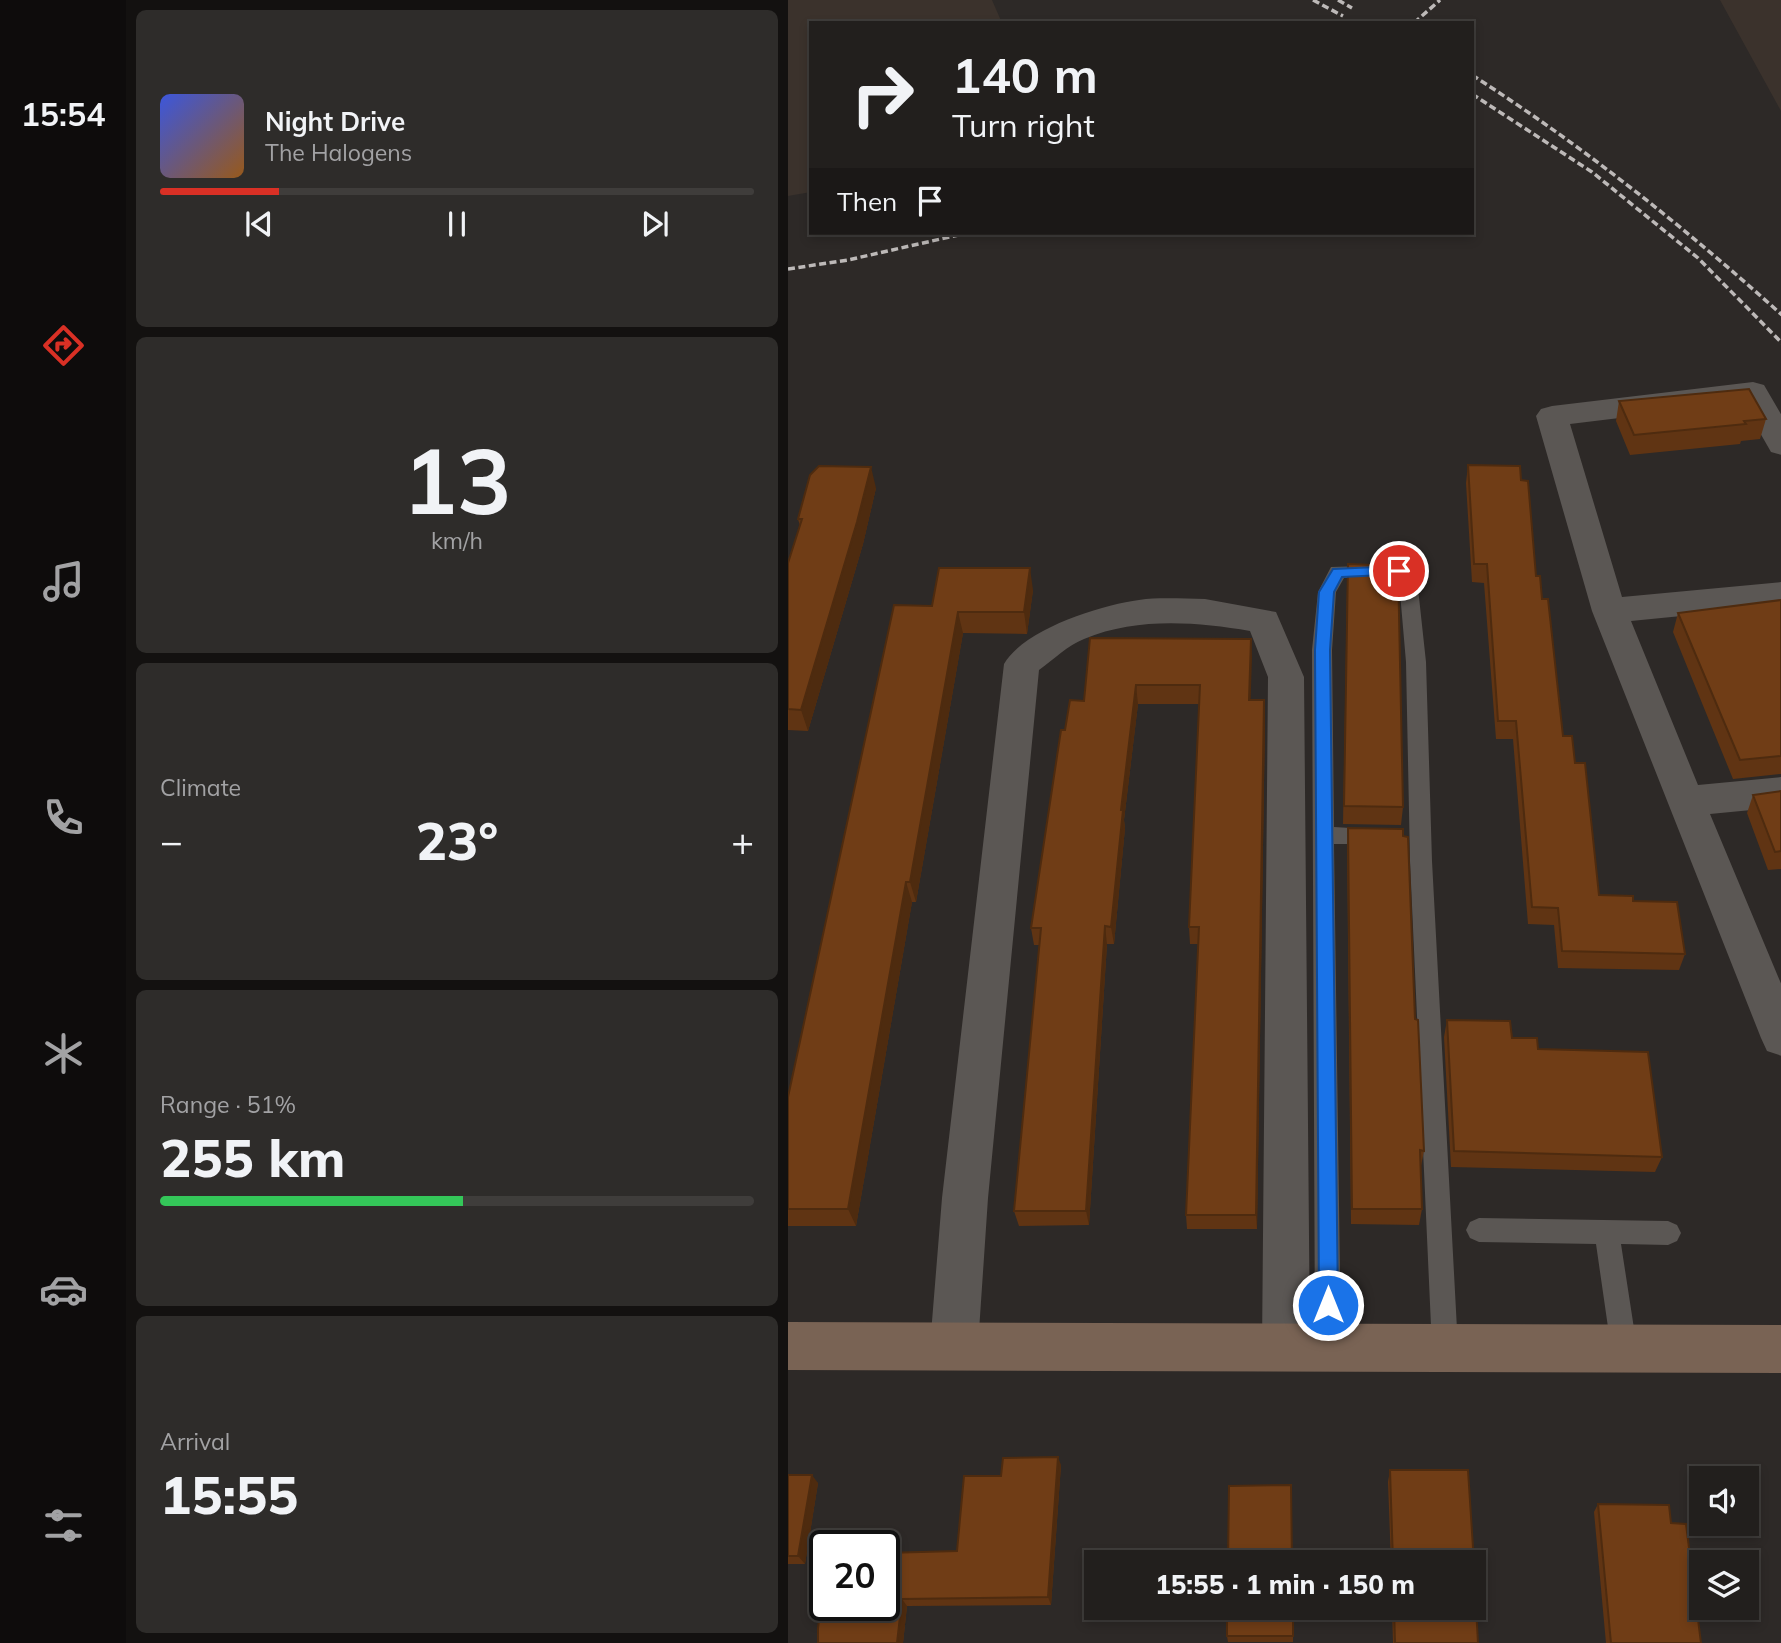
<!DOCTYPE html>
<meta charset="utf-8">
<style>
:root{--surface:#221f1d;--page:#2e2c2a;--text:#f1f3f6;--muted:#a2a2a4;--line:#3f3d3b;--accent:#d93025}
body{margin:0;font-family:Mulish,sans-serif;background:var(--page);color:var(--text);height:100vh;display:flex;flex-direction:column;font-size:26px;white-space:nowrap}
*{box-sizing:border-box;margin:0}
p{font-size:23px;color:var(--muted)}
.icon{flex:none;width:38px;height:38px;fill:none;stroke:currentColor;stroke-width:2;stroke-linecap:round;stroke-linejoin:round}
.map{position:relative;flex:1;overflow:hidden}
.details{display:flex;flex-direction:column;gap:10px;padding:10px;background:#131110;width:662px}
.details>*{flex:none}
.banner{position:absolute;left:21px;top:21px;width:665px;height:214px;border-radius:0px;box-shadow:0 4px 10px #0003,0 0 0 2px var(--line);background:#221f1d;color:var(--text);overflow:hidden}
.tools{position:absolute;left:901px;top:1466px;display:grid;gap:14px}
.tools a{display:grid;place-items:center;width:70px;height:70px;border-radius:0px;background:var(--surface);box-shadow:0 4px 10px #0003,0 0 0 2px var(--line);font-size:35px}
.speed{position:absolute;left:21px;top:1530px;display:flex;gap:14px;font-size:35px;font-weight:700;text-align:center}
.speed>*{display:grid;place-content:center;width:91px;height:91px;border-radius:50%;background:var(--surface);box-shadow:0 4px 10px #0003,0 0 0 2px var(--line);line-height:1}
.speed .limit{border:4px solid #111;border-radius:10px;background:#fff;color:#111}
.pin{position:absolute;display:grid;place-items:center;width:60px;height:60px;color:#fff;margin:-30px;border:4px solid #fff;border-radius:50%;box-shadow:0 2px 7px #0007}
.me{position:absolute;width:77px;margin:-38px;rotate:0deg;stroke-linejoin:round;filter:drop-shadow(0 0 5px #0008)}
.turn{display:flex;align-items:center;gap:24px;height:147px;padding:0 28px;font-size:32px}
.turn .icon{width:91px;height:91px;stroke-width:2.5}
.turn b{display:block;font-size:49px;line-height:60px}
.then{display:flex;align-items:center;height:66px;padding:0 28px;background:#0003;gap:14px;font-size:26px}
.big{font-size:52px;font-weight:800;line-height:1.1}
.details .tile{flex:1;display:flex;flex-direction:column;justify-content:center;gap:10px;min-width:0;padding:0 24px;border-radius:10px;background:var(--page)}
.details .dial{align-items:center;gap:0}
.dial b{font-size:91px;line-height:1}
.song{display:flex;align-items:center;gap:21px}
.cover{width:84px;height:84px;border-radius:10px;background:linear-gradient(135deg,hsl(230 70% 55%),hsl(30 70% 35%))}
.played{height:7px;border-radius:4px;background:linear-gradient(90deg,var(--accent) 20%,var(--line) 20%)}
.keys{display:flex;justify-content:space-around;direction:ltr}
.heat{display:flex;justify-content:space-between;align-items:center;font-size:38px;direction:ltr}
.charge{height:10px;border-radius:5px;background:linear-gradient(90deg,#34c759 51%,var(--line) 0)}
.trip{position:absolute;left:296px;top:1550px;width:402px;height:70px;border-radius:0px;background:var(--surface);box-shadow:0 4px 10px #0003,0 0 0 2px var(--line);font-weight:800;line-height:70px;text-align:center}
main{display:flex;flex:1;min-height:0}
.tab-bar{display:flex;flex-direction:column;width:126px;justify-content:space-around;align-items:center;background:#0e0c0c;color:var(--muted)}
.tab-bar .icon{width:49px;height:49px}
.tab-bar .current{color:var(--accent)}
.tab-bar b{font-size:32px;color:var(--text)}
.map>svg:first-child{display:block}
.built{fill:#3b322c}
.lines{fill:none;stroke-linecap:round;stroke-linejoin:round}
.service{fill:#5b5754;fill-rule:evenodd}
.minor{fill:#5b5754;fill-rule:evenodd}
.secondary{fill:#796354;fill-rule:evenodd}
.rail{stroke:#bdb9b8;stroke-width:3.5;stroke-dasharray:7 3.5;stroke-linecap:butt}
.wall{fill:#603413}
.shaded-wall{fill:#4e2b0f}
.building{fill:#703d16;stroke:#4e2b0f;stroke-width:2}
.route{fill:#1a73e8;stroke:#114b97;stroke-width:2}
</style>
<main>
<nav class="tab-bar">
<b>15:54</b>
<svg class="icon current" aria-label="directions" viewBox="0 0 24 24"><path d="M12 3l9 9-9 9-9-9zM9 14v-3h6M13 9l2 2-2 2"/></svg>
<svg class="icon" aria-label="music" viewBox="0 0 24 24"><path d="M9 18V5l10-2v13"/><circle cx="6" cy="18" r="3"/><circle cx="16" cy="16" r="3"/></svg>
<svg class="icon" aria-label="phone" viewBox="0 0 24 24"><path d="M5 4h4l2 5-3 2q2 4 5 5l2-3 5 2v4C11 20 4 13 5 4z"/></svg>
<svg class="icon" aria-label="climate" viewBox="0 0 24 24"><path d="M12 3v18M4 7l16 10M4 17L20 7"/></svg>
<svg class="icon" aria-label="car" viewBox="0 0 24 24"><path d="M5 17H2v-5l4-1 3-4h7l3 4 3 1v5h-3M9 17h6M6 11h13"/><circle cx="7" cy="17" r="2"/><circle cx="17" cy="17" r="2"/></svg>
<svg class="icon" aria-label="filters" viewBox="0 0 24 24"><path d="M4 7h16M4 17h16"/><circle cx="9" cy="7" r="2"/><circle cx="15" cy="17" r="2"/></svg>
</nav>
<section class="details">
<div class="tile">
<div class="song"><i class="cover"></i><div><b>Night Drive</b><p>The Halogens</p></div></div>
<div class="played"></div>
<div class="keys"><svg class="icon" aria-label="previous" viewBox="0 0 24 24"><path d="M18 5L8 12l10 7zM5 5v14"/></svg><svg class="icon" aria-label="pause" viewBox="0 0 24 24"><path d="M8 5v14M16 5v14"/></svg><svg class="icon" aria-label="next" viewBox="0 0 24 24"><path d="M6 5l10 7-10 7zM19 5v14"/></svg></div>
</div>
<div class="tile dial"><b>13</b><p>km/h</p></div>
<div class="tile"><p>Climate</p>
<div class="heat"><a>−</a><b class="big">23°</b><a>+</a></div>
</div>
<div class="tile"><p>Range · 51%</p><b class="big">255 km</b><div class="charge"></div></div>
<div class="tile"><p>Arrival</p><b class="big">15:55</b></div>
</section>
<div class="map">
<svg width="994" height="1643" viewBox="0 0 994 1643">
<rect width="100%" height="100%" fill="#2d2927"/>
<path class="built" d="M0,0H204L214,23H23V192L0,196Z
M932,0H993V111Z"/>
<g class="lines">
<path class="service" d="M611,565L618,566L629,579L638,662L644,861L670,1348L666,1357L657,1361L648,1357L644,1348L622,861L618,662L611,581L607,578H556L548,592L544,650L546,827L595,830L599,836L595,842L588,844H546L553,1347L549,1356L540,1360L531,1356L527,1347L524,650L530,592L543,567Z
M691,1218L880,1221L889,1225L893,1233L889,1241L880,1245L833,1244L849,1348L845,1357L836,1361L827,1357L823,1348L808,1244L691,1242L682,1238L678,1230L682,1222Z"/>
<path class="minor" d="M965,382L976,385L994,416V455L983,452L955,403L782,424L834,597L994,582V606L843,621L910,785L994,777V807L922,814L994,986V1056L979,1051L973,1038L804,611L748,416L753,409L764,406Z
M417,599L488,612L516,677L522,1347L515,1364L498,1371L481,1364L474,1347L480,677L462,631C408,622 349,617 296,639C280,645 265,660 251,670L200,1198L190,1346L183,1363L166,1370L149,1363L142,1346L154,1198L216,664C236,629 313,605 351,600C372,597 396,599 417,599Z"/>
<path class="secondary" d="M0,1322L994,1325V1373L0,1370Z"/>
<path class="rail" d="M525,0L555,16
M550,0L564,8
M626,23L652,0
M684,75C795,146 896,227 994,315
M684,94L804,172L910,258L994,343
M0,269L60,260L179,233"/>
</g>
<path class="wall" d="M831,401L978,419L972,439L953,441L952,444L842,455L828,421Z
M680,465L733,480L748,576L754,599L775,736L787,763L811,895L845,901L897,954L891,970L770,968L766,925L740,924L725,739H708L696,583L684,582L678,483Z
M88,488L75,544L20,731L0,730V563L12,526L10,519Z
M559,584L615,807L613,825L555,824Z
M245,590L239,634L175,633L128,902H124L68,1226H0V1097L144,606Z
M993,600V774L945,779L885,632L890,613Z
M463,639L462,700H476L477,719L469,1229H399L398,1215L410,944H402L401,927L411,704H350L336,820L337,828L326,944H319L301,1225L231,1226L226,1211L252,945H246L243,928L277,730L296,701Z
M993,791V869L980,870L959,813L965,795Z
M560,828L627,1019L636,1151L633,1166H632L634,1209L631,1225L563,1224L559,847Z
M659,1020L724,1038L750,1049L874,1157L867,1172L663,1167L656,1037Z
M273,1465L263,1605L119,1606L115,1643H30L169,1551L213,1476Z
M602,1470L686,1563H603L600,1482Z
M0,1475L30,1483L17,1564H0Z
M810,1504L883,1523L913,1643H818L806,1512Z
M505,1608V1642H440L439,1636Z
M604,1608H686L690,1643H605Z"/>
<path class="shaded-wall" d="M83,467L88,488L75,544L20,731L13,710Z
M242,568L245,590L239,634L236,612Z
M170,612L175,633L128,902L122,882Z
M463,639L464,657L462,719L461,700Z
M348,685L350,704L336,820L337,828L326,944L323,927L333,810Z
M476,700L477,719L469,1229L468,1215Z
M118,882L124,902L68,1226L60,1209Z
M317,926L319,944L301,1225L298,1211Z
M270,1457L273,1465L263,1605L260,1597Z
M24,1475L30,1483L17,1564L10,1556Z
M114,1599L119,1606L115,1643H109Z"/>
<path class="building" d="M961,389L978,419L956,421L958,424L846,435L831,401Z
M680,465L732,466L733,480L740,481L748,576H752L754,599H760L775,736H784L787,763H797L811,895L845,896V901L889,902L897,954L774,951L770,908L744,907L728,721H710L699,564H686Z
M31,466L83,467L69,522L13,710L0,709V563L14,519H10L22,475Z
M560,564L610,566L615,807L556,806Z
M151,568H242L236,612H170L122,882H118L60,1209H0V1097L106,605L144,606Z
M993,600V756L952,760L890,613Z
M302,638L463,639L461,700H476L468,1215H398L411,927H401L412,685H348L333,810H335L323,927L317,926L298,1211H226L253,928H243L273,730H277L282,700L296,701Z
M993,791V851L987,852L965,795Z
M560,828L615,829V836L620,837L627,1019L630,1020L636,1151L632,1150L634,1209H564Z
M659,1020L722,1021L724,1038H749L750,1049L860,1052L874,1157L666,1151Z
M270,1457L260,1597L114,1599L109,1643H30V1628L37,1575V1605H96V1553L169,1551L176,1476H213L215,1458Z
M602,1470H680L686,1563H605Z
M0,1475H24L10,1556H0Z
M503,1485L504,1563H440L441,1486Z
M810,1504L881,1505L883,1523L898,1524L913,1643H823Z
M686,1569L690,1643H607L606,1608H686Z
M439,1608H505V1636H439Z"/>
<path class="route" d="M611,566L618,571L616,574L554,577L546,592L542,650L550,1305L547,1311L540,1314L533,1311L531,1305L527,650L531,592L545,569Z"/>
</svg>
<div class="tools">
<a><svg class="icon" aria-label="sound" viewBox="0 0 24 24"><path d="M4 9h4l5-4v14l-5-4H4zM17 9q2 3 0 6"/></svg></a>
<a><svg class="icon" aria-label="layers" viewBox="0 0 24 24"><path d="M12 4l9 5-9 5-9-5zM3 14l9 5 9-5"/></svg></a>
</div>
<div class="speed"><div class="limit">20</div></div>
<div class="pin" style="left:611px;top:571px;background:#d93025"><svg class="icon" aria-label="arrive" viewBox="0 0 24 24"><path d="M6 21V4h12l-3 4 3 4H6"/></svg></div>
<svg class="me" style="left:540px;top:1305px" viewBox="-20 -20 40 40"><circle r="17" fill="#1a73e8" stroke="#fff" stroke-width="3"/><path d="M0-11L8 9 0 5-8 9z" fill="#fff"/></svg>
<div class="trip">15:55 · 1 min · 150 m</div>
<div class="banner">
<div class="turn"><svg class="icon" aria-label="right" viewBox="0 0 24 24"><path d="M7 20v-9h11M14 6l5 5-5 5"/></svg><div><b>140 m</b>Turn right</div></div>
<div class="then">Then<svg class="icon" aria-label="arrive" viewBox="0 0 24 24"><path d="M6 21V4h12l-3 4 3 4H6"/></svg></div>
</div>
</div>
</main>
